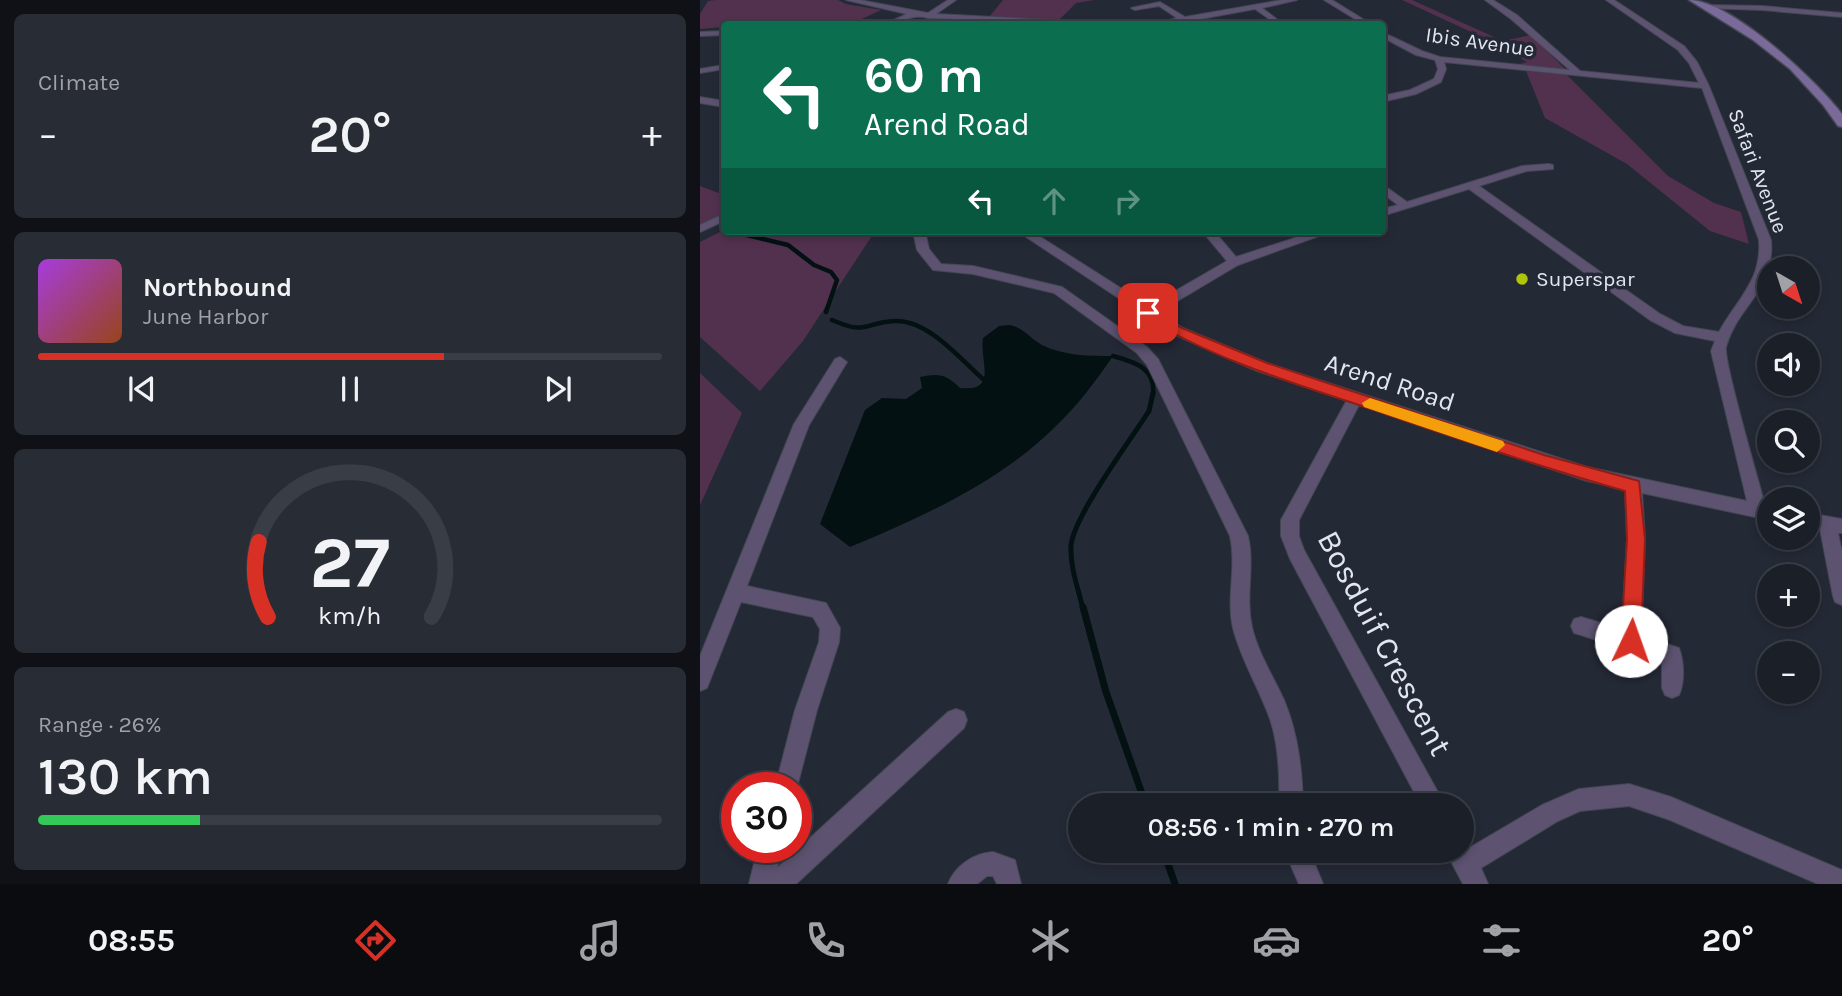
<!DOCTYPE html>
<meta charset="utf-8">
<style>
:root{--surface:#1b1f28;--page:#282c34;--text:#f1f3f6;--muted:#a0a2a8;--line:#393d45;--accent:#d93025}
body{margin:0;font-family:Karla,sans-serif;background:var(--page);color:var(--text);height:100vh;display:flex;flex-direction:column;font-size:26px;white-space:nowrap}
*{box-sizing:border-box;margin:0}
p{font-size:23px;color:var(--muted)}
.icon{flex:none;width:38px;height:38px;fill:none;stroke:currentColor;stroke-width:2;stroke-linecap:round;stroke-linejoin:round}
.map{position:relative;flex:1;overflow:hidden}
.side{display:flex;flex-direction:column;gap:14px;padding:14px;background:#0f1116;width:700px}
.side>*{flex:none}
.top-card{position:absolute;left:21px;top:21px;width:665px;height:214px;border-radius:7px;box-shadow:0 4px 10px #0003,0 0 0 2px var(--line);background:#0b6e4f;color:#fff;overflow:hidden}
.needle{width:46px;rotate:141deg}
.controls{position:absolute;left:1057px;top:256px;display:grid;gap:14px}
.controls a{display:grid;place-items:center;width:63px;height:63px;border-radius:50%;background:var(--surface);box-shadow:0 4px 10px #0003,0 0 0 2px var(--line);font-size:35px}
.speed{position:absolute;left:21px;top:772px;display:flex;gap:14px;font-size:35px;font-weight:700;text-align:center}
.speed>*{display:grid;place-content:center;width:91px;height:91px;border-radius:50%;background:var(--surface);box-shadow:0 4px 10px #0003,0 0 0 2px var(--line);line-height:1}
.speed .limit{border:10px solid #d22;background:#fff;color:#111}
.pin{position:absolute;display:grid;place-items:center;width:60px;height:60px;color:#fff;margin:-30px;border-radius:14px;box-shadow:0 4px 10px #0006}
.me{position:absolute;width:77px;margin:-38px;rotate:3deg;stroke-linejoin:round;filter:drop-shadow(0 0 5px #0008)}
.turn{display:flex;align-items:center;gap:24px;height:147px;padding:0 28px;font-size:32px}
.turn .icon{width:91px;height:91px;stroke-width:2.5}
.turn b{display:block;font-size:49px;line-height:60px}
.lanes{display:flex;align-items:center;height:66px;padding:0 28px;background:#0003;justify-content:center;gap:35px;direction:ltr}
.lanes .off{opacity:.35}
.big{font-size:52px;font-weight:600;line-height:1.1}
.side .widget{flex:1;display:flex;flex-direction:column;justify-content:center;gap:10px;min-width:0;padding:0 24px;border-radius:10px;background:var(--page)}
.side .dial{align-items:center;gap:0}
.dial svg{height:182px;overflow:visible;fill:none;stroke:var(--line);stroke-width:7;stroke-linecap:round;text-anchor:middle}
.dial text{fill:var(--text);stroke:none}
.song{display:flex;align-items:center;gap:21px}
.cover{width:84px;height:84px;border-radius:10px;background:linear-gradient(135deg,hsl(280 70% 55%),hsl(20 70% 35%))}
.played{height:7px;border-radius:4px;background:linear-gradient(90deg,var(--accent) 65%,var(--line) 65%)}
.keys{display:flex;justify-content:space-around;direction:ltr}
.heat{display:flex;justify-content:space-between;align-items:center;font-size:38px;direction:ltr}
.charge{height:10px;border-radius:5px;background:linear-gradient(90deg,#34c759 26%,var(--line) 0)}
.trip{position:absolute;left:368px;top:793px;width:406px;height:70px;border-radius:35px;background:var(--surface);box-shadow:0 4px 10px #0003,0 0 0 2px var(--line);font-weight:600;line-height:70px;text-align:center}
.menu{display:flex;height:112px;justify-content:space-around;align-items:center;background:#0b0c10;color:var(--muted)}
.menu .icon{width:49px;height:49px}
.menu .current{color:var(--accent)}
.menu b{font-size:32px;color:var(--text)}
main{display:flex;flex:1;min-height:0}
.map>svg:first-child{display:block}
.green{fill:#52314f}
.water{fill:#031113}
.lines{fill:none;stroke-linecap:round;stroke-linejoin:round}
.stream-far2{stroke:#031113;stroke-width:4.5}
.stream-far1{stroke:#031113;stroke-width:5}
.stream{stroke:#031113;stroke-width:7}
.street-casing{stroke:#434754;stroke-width:2}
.secondary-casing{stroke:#434754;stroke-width:3}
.street{fill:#5d5371;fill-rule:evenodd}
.secondary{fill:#7a6a99;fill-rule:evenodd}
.route{fill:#d93025;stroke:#8d1f18;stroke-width:2}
.slow{fill:#f59e0b}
.poi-dot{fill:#afc507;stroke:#242936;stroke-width:2.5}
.labels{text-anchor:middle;stroke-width:7;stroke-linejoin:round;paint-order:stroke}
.far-street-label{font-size:21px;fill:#e3e6f0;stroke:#242936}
.far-poi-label{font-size:21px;fill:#e3e6f0;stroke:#242936;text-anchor:start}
.street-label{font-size:26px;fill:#e3e6f0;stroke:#242936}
.near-street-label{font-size:32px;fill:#e3e6f0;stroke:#242936}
</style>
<main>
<section class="side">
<div class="widget"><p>Climate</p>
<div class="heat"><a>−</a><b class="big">20°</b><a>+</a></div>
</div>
<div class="widget">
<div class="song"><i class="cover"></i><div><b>Northbound</b><p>June Harbor</p></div></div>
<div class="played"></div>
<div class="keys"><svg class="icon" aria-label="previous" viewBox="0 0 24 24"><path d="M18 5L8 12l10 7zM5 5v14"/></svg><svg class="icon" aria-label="pause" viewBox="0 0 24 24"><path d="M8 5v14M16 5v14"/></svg><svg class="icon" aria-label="next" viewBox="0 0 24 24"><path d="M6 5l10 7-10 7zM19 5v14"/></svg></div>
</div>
<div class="widget dial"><svg viewBox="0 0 100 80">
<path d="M14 69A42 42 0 1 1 86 69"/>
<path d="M14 69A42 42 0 0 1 10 36" stroke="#d93025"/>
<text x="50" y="56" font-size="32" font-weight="700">27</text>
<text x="50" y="72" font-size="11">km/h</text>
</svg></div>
<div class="widget"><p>Range · 26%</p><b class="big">130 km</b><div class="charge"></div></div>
</section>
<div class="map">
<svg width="1142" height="884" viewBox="0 0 1142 884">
<rect width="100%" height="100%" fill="#242936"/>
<path class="green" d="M16,0H138L146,4L181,10L151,24H24V27L0,29V14L8,1Z
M303,0H394L376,3L358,21L289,17Z
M702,0H712L803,41L831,35L865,69L817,65L827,62L797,44Z
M826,71L867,75L968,176L1014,203L1041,212L1049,244L1010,231L927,164L845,118Z
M0,186L24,195V216L0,228Z
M24,230L175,231L103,341L60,391L0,337V242Z
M0,373L42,413L0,505Z"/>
<path class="water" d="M309,325C323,327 330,338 342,345C364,356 390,356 413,356C396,381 378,405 356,426C300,482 222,517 150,547L120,524L165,410L182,398L206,399L222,388L220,377C239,373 246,374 260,388C299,392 279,361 283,338L299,326Z"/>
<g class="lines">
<path class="stream-far2" d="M30,231L88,245L114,265L131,272L137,280L126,312
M132,320C168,336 164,322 195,321C229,320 260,359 284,380
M413,356C435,362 456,368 453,395"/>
<path class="stream-far1" d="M383,609C378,588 370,567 371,546C373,517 431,439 449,411L453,393"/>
<path class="stream" d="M383,607L406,692L446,805
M463,850L475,884"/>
<g class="street-casing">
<path id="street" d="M146,0H160L228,13L248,0H256L236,14L390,22L394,24L228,18C210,13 202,24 185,24L207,14Z
M582,0H597L562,8L583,24H576L555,9L484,22L455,24L477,18L459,6L435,10L431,8L460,2L485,17Z
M624,0H632L671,24H663Z
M785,0H793L817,15L880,71L999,83L989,63L978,50L906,0H914L984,46L997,62L1009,86L1071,240C1075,292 1038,304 1026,347C1023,360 1059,482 1065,505L1069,506V520L942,493L945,539L941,635L979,648C984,661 985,682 979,695L972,698L965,695L962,688V662L881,635L874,633L871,626L874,619L881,617L922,629L927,539L925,489L887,481L659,405L599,520V536L604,550L745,805H721L590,559L581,536V520L647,400L557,371L473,334L317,231H331L449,306L527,261L502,231H514L536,257L616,231H633L538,265L459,312L483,328L567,363L887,467L1047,501L1011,351L1015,341L975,333L950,320L769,189L682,216V209L698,205L682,193V184L707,202L822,166L849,164L853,165V169L827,171L779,186L960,314L983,326L1019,332C1037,299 1062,281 1059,240L1002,88L744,62L746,69L741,82L716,94L682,102V96L710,90L734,79L738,69L735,60L716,55L682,37V32L722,51L740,57L870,70L811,19Z
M1006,5L1062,6L1142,13V17L1062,10L1004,8Z
M24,31V35L0,36V32Z
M24,65V69L0,73V69Z
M0,97L24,101V107L0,103Z
M24,214V221L0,232V225Z
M213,231H225L229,249L241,264L273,266L362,287L447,347L458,359L548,536C555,566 545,597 552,627C558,653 573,676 584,700C598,734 602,768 603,805H579C580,776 579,746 570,719C559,688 541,660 533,628C526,598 537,567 530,536L447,365L437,353L354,293L273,274L233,270L217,250Z
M140,357L147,362L109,425L47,586L126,603L140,628L139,642L117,710L96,791V788H75L95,710L119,642L120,629L113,617L41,602L7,688L0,691V656L94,424L135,359Z
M1108,513L1142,519V533H1138L1142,552V605L1135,602L1133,596L1120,529L1108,527Z
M256,709L264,712L267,720L264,728L96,884H49L58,847H82L77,868L248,712Z
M929,784L971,797L1142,870V884H1118L970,820L929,806L880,811L858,821L781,868L788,884H763L745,850H761V840L769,848L842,805L879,789Z
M584,850H609L623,884H599Z
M293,852L315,860L321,884H297L293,876H287L277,884H248C255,866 274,853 293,852Z"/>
</g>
<g class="secondary-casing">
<path id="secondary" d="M989,0C1031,0 1117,81 1142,114V127L1138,126L1123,105L1090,69L1053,40Z"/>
</g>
<use href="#street" class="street"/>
<use href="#secondary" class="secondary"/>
</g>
<path class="route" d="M448,309L482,328L567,363L844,455L939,481L945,539L941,641L938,648L931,651L924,648L921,641L927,539L925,491C837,466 751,437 665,407C590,382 512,359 444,316L442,313Z"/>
<path class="slow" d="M670,398L803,441L805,445L797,452L664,407L662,403Z"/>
<circle class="poi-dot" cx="822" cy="279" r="7"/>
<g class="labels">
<g class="far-street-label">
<text transform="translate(780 42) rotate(8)" y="7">Ibis Avenue</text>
<text transform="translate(1058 171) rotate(69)" y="7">Safari Avenue</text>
</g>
<g class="far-poi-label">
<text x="836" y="286">Superspar</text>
</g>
<g class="street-label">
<text transform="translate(690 382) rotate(18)" y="9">Arend Road</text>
</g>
<g class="near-street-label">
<text transform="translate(685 643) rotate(62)" y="11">Bosduif Crescent</text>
</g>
</g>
</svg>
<div class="controls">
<a><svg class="needle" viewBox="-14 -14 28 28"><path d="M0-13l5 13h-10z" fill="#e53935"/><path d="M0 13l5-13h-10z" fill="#a0a2a8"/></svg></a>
<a><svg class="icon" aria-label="sound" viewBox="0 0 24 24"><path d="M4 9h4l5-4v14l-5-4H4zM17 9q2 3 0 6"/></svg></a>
<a><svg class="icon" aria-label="search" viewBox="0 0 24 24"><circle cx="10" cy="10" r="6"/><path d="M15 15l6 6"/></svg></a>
<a><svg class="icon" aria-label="layers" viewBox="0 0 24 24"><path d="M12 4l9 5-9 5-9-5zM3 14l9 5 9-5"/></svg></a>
<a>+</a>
<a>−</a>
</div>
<div class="speed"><div class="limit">30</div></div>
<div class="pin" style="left:448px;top:313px;background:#d93025"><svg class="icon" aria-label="arrive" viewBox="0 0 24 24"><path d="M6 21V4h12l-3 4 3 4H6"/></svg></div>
<svg class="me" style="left:931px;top:641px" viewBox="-20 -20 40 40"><circle r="19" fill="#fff"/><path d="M0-13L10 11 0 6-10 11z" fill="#d93025"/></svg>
<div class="trip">08:56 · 1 min · 270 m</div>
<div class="top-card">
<div class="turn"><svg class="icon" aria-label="left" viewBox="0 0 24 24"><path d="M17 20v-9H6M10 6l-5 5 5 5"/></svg><div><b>60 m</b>Arend Road</div></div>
<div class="lanes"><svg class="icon" aria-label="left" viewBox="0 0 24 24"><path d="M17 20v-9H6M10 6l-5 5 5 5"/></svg><svg class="icon off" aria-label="ahead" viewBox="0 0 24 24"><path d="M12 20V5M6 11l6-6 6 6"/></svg><svg class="icon off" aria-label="right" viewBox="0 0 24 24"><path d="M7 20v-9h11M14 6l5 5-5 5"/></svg></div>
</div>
</div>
</main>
<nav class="menu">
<b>08:55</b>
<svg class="icon current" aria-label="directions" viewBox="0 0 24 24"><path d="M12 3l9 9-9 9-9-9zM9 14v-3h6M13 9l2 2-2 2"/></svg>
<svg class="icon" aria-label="music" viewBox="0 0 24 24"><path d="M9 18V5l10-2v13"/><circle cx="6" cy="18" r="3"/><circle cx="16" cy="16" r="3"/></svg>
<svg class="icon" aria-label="phone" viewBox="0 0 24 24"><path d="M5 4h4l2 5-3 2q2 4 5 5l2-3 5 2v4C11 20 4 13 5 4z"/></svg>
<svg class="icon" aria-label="climate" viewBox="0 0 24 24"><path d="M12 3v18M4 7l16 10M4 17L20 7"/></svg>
<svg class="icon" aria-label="car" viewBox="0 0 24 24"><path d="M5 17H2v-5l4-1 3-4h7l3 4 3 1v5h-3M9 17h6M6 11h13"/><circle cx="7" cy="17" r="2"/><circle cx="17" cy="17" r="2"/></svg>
<svg class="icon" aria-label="filters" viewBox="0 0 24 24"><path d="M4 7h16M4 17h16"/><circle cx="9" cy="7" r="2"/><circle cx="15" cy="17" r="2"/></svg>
<b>20°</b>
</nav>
